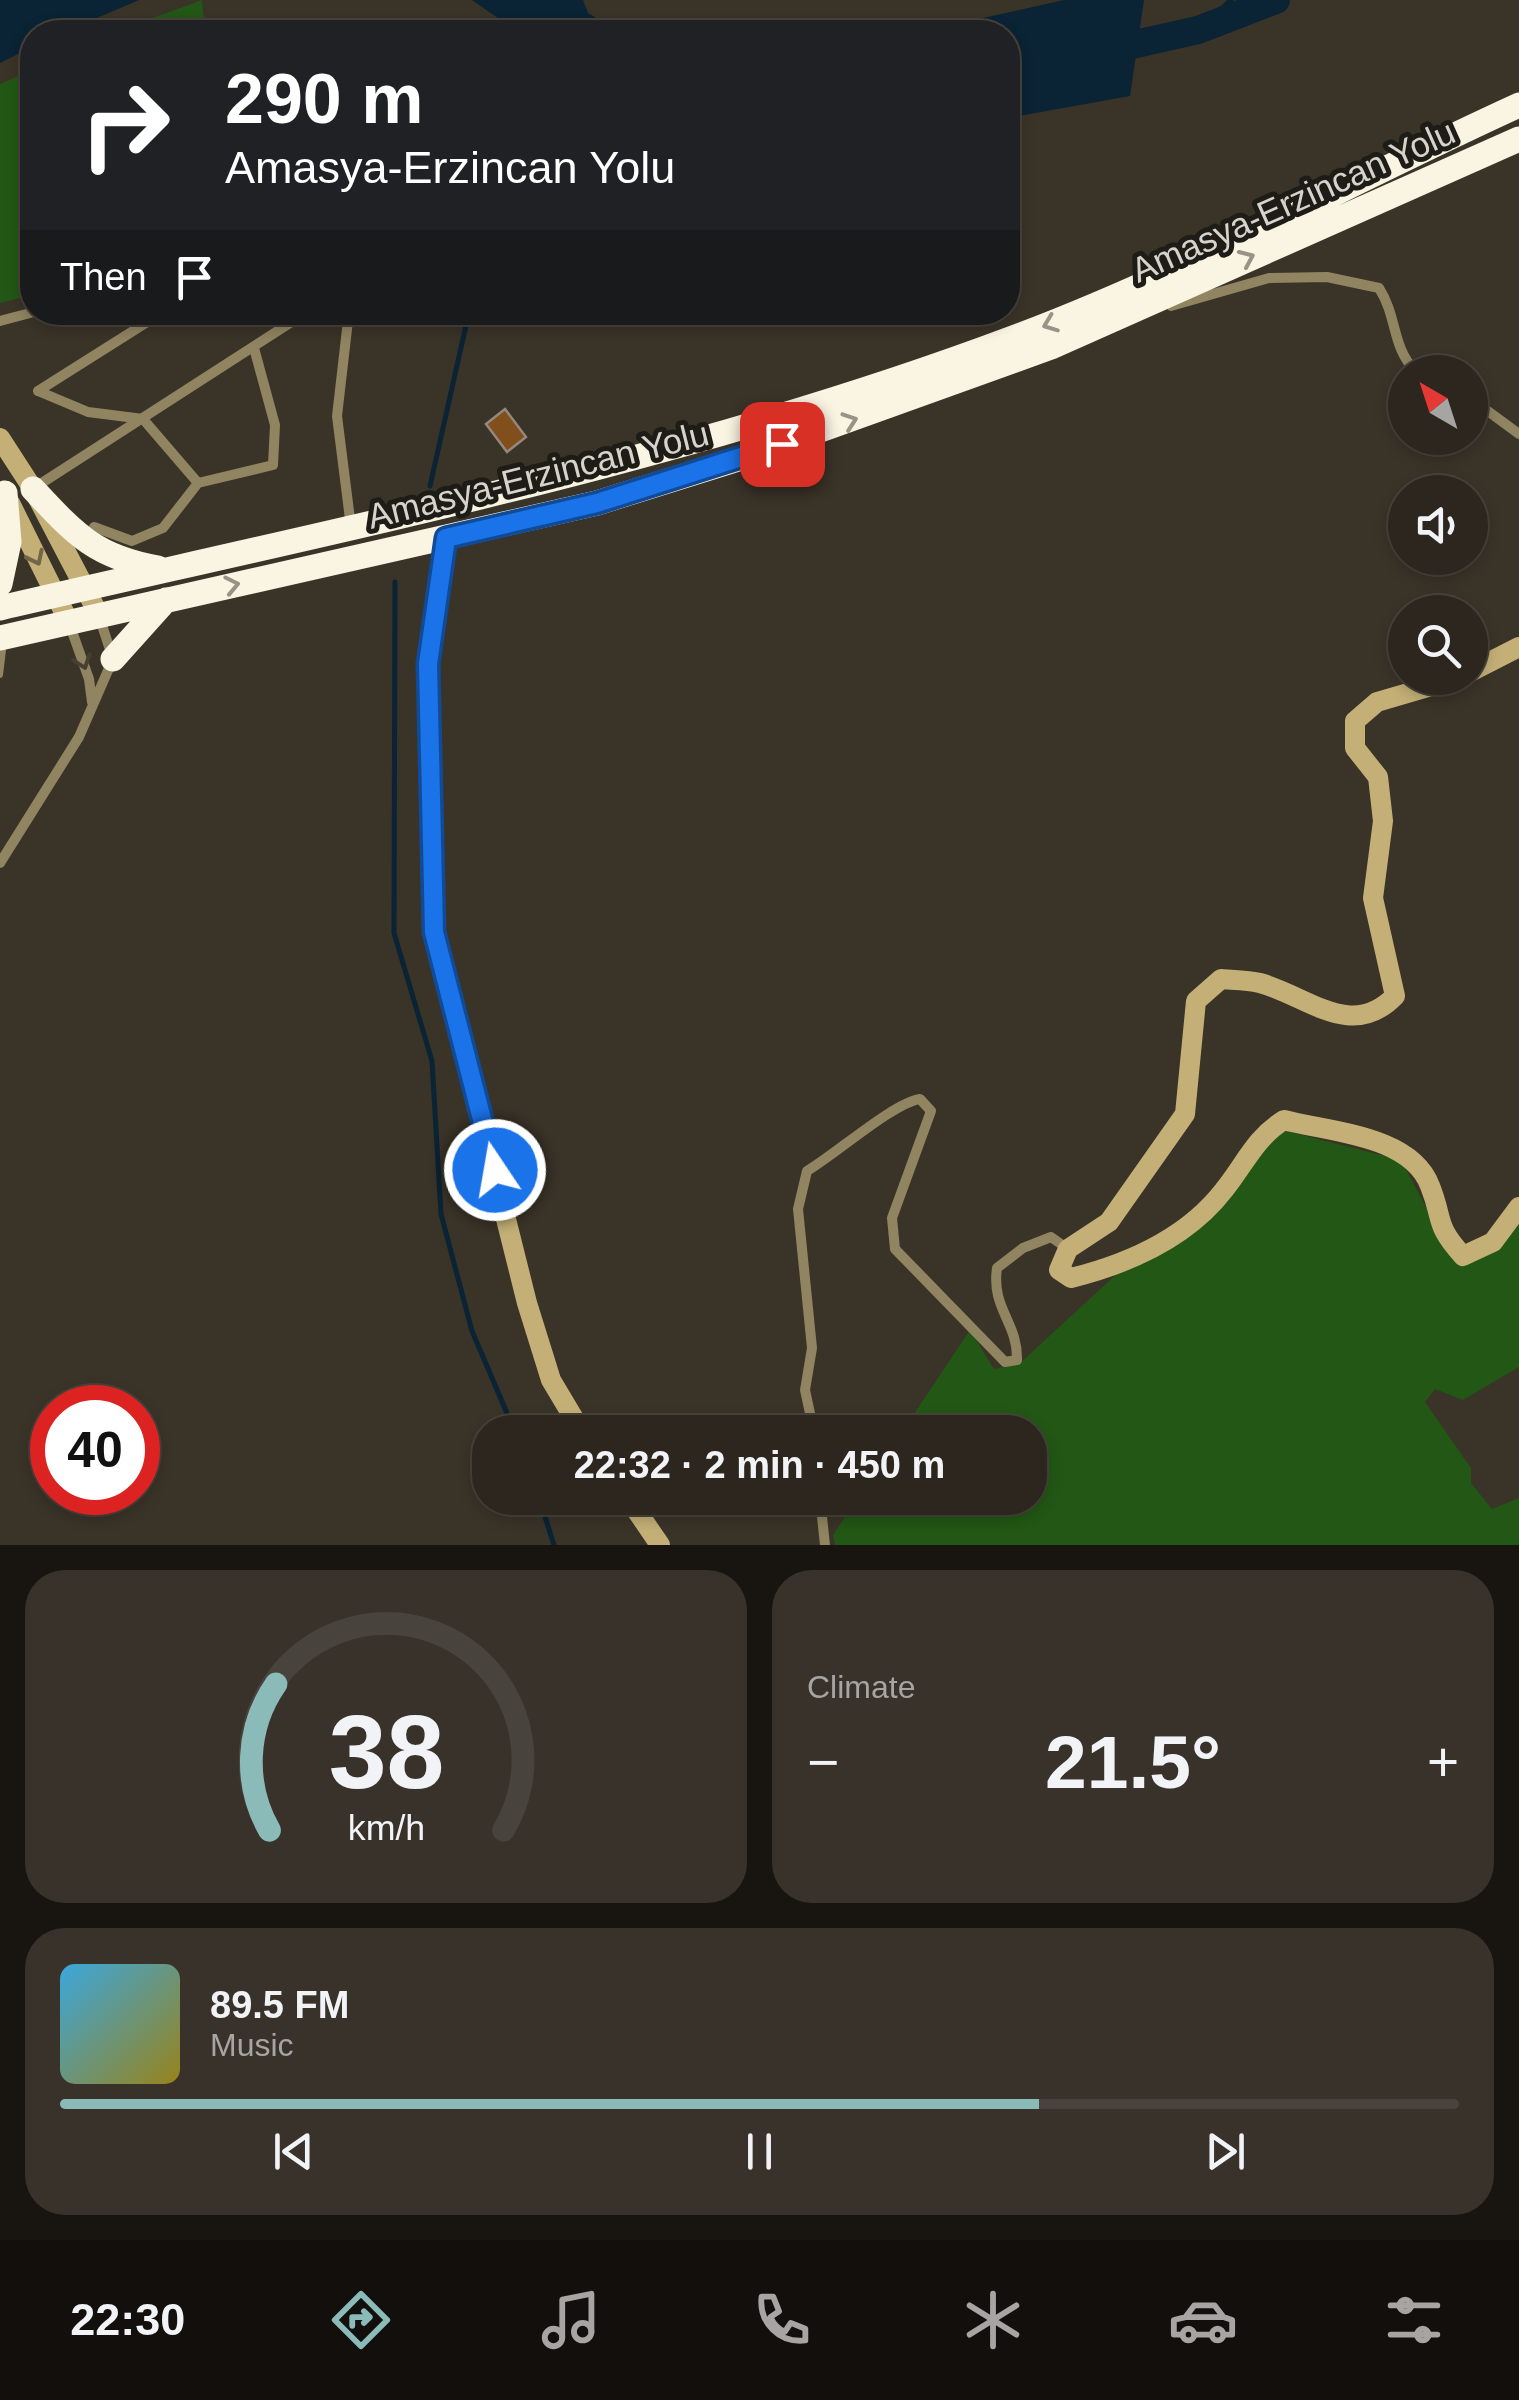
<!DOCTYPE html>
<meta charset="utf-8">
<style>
:root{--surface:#2c261e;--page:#38322b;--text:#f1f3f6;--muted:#a6a5a4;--line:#48433c;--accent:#8bbbb9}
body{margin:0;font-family:Arial,sans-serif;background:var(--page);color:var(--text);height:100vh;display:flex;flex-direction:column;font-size:38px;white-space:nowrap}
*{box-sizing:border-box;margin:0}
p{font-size:32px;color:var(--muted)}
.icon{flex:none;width:55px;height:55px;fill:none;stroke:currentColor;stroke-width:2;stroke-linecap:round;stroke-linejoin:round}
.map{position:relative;height:1545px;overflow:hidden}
.panel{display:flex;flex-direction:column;gap:25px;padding:25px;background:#181510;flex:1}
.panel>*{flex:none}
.banner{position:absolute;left:20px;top:20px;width:1000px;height:305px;border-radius:40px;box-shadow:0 5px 15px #0003,0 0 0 2px var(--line);background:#202124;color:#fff;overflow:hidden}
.needle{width:65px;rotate:321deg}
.controls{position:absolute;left:1388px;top:355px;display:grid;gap:20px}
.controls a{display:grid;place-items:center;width:100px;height:100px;border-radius:50%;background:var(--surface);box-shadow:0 5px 15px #0003,0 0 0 2px var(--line);font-size:50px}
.speed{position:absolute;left:30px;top:1385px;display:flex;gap:20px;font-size:50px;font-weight:700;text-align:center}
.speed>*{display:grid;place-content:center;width:130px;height:130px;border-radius:50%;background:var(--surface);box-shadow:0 5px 15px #0003,0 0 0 2px var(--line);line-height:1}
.speed .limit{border:15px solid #d22;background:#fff;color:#111}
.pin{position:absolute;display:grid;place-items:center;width:85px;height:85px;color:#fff;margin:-42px;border-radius:20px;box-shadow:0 5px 15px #0006}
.me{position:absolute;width:110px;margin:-55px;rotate:348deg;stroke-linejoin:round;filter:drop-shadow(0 0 8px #0008)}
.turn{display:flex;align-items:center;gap:35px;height:210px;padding:0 40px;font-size:45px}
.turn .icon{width:130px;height:130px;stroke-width:2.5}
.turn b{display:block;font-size:70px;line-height:85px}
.then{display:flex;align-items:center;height:95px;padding:0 40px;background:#0003;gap:20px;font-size:38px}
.big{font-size:75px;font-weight:600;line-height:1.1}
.panel .tile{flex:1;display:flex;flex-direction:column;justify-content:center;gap:15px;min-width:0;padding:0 35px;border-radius:40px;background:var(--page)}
.panel .dial{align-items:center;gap:0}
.dial svg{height:260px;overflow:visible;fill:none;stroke:var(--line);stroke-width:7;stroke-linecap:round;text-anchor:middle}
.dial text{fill:var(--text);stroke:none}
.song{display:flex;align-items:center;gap:30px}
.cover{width:120px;height:120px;border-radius:15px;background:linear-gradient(135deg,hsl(200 70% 55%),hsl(50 70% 35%))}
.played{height:10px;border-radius:5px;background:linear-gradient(90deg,var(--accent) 70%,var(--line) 70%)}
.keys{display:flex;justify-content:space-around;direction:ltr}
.heat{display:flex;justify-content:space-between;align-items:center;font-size:55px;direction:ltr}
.panel .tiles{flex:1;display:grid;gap:25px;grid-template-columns:1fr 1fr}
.tile:last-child{grid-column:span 2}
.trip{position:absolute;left:472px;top:1415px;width:575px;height:100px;border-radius:40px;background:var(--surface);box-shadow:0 5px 15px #0003,0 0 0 2px var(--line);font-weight:600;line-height:100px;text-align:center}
.menu{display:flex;height:160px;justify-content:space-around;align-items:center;background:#120f0c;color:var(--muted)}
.menu .icon{width:70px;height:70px}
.menu .on{color:var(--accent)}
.menu b{font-size:45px;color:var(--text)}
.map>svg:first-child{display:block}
.green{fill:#225715}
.water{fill:#0a2335}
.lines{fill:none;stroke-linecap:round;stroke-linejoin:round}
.stream{stroke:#0a2335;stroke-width:5}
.river{stroke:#0a2335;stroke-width:28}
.building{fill:#804f1c;stroke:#94887e;stroke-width:2.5}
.lane{stroke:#908461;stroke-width:6}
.street{stroke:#908461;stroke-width:10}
.secondary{stroke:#c4b077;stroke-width:20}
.highway{stroke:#faf4e3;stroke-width:25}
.oneway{stroke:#979387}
.oneway2{stroke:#716647}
.oneway3{stroke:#464031}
.route-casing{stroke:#114b97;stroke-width:25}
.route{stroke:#1a73e8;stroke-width:18}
.labels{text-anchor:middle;stroke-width:10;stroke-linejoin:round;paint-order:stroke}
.street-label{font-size:35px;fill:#d7d3cc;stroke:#1e1c17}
</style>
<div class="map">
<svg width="1519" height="1545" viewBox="0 0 1519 1545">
<rect width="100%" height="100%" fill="#3a3328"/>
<path class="green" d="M202,0L205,32H116L128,27Z
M32,70V295L0,303V84Z
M1278,1129L1401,1160L1452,1256L1519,1221V1367L1463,1400L1435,1389L1425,1402L1471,1468V1483L1492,1509L1519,1498V1545H835L833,1535L858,1498H1030V1432H902L970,1330L994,1369L1019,1364L1122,1269L1222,1198Z"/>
<path class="water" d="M0,0H139L64,32H32V47L0,63Z
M472,0H583L588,13L619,32H518Z
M1064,0H1144L1130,96L1008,118V32H921Z"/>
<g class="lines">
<path class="stream" d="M1198,30L1231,0
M430,486L469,312
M395,582L394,933L432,1061L441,1214L472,1331L515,1432
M539,1498L554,1545"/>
<path class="river" d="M1100,52L1198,30L1276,0"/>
</g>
<path class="building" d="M505,409L526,437L507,452L486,424Z"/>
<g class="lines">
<path class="lane" d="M0,675L4,642"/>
<path class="street" d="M1171,306L1269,278L1327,277L1379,288C1398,318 1391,346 1416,372
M349,312L337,416L351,527
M0,321L34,312
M38,391L88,412L143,419L198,483L273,465L275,425L254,348
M38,391L163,312
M1470,398L1519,434
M34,488L307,312
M94,527L132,541L163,528L198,483
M69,623L89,679L92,702
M0,863L79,737L113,659L99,616
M814,1432L805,1390L812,1348L798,1209L807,1171C836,1154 893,1103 920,1099L931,1111L892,1218L895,1249L1005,1362L1017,1360C1018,1322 991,1309 997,1268L1023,1248L1051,1237L1068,1249
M820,1498L825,1545"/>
<path class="secondary" d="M0,438L33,489L99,615
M10,503L69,622
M447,538L428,664L434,931L527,1303L551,1380L582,1432
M1470,672L1519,647
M1459,678L1377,702L1355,721V748L1378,777L1383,821L1373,898L1395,996C1351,1041 1308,996 1260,983C1248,980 1233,980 1221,979L1196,1001L1185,1114L1109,1222L1068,1249L1059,1270L1071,1278C1127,1264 1187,1238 1224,1190C1245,1164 1255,1138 1284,1120C1329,1132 1411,1135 1430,1186C1444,1221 1434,1224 1463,1256L1493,1242L1519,1207
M628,1498L660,1545"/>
<path class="highway" d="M33,489C75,534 95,557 158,568
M0,584L9,542L5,493
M0,608C340,529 685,461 1013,338C1187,273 1350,182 1519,105
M0,638L597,503L751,455L1051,347L1519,139
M113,659L166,600"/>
</g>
<defs><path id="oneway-chevron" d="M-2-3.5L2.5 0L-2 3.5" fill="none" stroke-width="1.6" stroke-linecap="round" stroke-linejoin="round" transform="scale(2.5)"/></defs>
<g class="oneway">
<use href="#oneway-chevron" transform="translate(1247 258) rotate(-24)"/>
<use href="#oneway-chevron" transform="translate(1050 324) rotate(159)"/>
<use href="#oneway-chevron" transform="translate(850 421) rotate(-19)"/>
<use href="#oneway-chevron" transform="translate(232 585) rotate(-12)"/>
</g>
<use class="oneway2" href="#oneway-chevron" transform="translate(36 558) rotate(64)"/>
<use class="oneway3" href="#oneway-chevron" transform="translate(83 662) rotate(71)"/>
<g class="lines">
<g class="route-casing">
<path id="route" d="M495,1170L434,932L428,664L446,538L597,503L782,444"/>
</g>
<use href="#route" class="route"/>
</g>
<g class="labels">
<g class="street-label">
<text transform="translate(1293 201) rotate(-24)" y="12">Amasya-Erzincan Yolu</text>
<text transform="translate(538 475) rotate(-14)" y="12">Amasya-Erzincan Yolu</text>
</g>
</g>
</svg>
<div class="controls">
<a><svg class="needle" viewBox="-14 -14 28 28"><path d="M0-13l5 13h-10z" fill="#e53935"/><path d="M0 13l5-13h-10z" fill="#a6a5a4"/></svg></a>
<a><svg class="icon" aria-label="sound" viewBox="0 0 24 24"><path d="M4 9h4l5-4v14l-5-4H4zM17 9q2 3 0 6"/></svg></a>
<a><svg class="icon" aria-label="search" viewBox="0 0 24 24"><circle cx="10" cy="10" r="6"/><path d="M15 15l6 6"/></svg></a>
</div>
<div class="speed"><div class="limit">40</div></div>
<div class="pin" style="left:782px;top:444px;background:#d93025"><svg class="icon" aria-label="arrive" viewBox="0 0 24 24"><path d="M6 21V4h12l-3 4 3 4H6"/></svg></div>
<svg class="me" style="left:495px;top:1170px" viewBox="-20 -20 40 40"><circle r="17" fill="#1a73e8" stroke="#fff" stroke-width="3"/><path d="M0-11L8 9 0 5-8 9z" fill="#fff"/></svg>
<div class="trip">22:32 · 2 min · 450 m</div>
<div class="banner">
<div class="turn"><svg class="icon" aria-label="right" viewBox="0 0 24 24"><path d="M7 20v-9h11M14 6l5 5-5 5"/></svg><div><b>290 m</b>Amasya-Erzincan Yolu</div></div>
<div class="then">Then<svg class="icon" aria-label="arrive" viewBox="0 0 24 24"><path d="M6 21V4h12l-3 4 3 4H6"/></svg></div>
</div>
</div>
<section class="panel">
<div class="tiles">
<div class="tile dial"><svg viewBox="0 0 100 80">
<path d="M14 69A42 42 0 1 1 86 69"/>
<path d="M14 69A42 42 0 0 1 16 24" stroke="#8bbbb9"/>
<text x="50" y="56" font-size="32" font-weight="700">38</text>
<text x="50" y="72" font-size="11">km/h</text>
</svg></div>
<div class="tile"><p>Climate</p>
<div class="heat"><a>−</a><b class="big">21.5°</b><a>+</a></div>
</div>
<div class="tile">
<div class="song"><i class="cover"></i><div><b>89.5 FM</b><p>Music</p></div></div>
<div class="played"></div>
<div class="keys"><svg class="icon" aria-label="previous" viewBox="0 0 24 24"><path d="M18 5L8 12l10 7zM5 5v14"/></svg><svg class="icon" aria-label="pause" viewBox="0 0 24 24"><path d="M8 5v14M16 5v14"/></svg><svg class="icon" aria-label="next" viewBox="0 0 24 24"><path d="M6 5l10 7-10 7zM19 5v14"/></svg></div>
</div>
</div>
</section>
<nav class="menu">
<b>22:30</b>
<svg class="icon on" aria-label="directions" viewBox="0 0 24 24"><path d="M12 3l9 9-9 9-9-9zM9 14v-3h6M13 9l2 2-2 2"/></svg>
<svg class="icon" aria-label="music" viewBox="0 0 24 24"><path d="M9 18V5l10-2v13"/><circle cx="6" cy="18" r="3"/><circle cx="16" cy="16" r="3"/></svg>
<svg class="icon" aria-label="phone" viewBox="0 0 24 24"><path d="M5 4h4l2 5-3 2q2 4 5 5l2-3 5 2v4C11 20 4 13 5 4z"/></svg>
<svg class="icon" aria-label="climate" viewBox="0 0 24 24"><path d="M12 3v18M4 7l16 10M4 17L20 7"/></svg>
<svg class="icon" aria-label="car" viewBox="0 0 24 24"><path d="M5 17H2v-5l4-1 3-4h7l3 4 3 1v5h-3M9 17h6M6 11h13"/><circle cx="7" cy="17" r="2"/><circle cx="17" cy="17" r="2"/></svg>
<svg class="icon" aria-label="filters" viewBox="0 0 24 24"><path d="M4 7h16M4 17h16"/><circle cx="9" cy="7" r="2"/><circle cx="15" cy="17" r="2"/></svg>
</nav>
